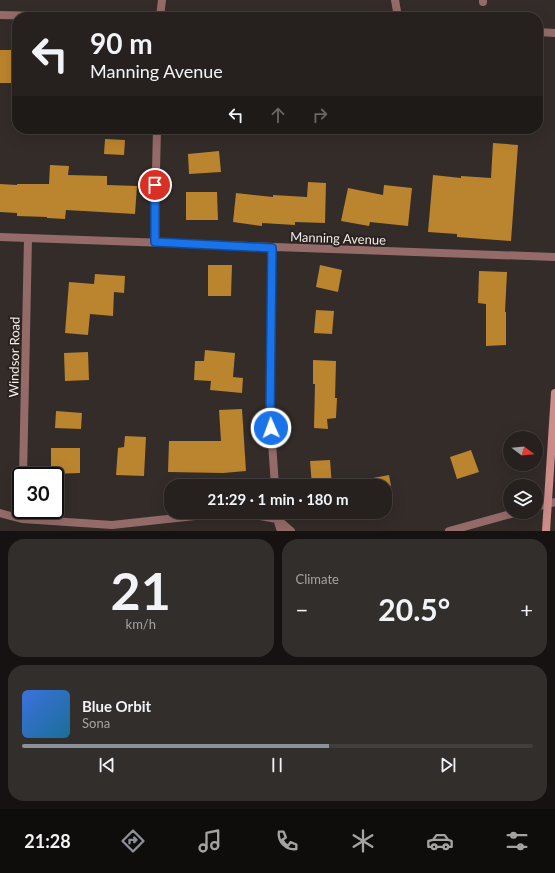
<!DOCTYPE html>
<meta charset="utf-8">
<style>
:root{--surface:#26211f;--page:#322e2c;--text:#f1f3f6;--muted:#a4a3a4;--line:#423e3d;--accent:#8c9099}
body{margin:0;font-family:Lato,sans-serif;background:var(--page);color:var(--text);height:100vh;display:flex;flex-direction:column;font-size:15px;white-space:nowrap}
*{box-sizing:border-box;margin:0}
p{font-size:13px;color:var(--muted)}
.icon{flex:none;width:22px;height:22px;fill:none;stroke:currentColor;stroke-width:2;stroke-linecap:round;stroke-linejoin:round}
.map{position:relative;height:531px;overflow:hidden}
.side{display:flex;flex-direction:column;gap:8px;padding:8px;background:#151211;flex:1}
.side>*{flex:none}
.guide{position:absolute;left:12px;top:12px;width:531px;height:122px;border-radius:16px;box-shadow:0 4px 16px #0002,0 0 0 1px var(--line);background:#26211f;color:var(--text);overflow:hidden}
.needle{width:26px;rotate:106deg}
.tools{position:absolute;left:503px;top:431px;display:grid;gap:8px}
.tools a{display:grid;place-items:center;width:40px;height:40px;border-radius:50%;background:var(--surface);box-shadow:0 4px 16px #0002,0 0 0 1px var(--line);font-size:20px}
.speed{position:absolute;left:12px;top:467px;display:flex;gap:8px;font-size:20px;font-weight:700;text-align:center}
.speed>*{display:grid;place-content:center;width:52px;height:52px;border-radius:50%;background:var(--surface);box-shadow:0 4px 16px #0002,0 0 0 1px var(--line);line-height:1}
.speed .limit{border:2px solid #111;border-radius:6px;background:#fff;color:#111}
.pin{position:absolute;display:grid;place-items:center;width:34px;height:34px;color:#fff;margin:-17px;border:2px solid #fff;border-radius:50%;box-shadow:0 1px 4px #0007}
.me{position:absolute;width:44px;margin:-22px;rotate:358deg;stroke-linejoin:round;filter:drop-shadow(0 0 3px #0008)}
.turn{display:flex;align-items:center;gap:14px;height:84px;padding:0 12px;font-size:18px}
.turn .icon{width:52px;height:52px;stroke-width:2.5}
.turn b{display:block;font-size:28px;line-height:34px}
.lanes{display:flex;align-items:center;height:38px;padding:0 12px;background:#0003;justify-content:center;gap:20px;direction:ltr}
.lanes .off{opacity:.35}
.big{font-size:30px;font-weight:700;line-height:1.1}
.side .tile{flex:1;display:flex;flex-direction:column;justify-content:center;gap:6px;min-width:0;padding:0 14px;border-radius:16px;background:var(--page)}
.side .dial{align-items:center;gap:0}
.dial b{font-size:52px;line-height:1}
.song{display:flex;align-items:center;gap:12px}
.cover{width:48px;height:48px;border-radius:6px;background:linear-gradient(135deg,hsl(220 70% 55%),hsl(200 70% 35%))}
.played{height:4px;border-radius:2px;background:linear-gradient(90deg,var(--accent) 60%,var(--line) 60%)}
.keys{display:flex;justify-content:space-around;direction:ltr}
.heat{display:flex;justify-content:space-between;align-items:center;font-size:22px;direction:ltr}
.side .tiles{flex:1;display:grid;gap:8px;grid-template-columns:1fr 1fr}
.tile:last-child{grid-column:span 2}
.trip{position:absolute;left:164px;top:479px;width:228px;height:40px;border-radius:16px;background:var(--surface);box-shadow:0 4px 16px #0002,0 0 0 1px var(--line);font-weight:700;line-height:40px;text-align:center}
.menu{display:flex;height:64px;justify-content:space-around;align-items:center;background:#0f0d0c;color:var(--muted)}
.menu .icon{width:28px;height:28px}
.menu .current{color:var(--accent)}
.menu b{font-size:18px;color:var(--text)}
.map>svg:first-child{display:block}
.building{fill:#bb842e}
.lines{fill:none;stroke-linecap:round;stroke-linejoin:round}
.minor{stroke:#956b69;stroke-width:8}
.secondary{stroke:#cf8d8a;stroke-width:8}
.route-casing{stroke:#114b97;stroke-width:10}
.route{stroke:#1a73e8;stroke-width:7}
.labels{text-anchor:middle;stroke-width:4;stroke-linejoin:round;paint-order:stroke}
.street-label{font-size:13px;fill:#f1ecea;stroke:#29221f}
</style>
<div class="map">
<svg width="555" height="531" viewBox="0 0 555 531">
<rect width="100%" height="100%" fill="#332c29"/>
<path class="building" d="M0,50H12V83H0Z
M105,139L125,140L124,155L104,154Z
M493,143L518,145L511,241L457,237V234L428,232L433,175L461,178V176L491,178Z
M219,151L221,172L189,174L188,154Z
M50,165L69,166L68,175L107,176V185L137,186L135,214L66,210L65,219L47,218V217L17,216V213L0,212V184L17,185V184H49Z
M308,182L326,183L325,223L295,222V225L262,223V226L233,222L236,193L273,197V195L307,197Z
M384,185L412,188L408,226L370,222L369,226L341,221L348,188L383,195Z
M186,192H217L218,220H186Z
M208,265H232L231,296H208Z
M320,265L342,270L338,292L316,287Z
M479,271L507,272L505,312H506V345L486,346V304L478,303Z
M95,274L125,276L124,293L114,292L113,316L90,314L88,335L65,333L69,282L94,284Z
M316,310L334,311L332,334L314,333Z
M205,350L235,353L233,377L243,378L242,393L210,390L211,381L194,380L195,361H204Z
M88,352L89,380L65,381L64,353Z
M313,360L336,361L335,398H337L336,418L327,419L328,429L314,428L315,384H313Z
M242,409L246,471L223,473L168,472L169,441H221L219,410Z
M56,411L82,413L81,429L55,428Z
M125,436L146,437L144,476L116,475L118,448L124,447Z
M51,448H80V473L51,474Z
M471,450L479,472L457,479L450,457Z
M330,460L332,486H312L310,461Z
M389,475L391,486H358L357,481Z"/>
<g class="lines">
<path class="minor" d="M395,0L398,17
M483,2V0
M0,15L89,17
M160,17L162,0
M538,32L555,33
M0,237L555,257
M155,242V213L157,129
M272,248L270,414L275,486
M23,476L28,238
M536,507L555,502
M237,512L277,519L291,531
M277,512V519L281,531
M0,513L22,519L112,525L232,512
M449,531L518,512"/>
<path class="secondary" d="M546,531L555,393"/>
</g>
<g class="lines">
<g class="route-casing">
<path id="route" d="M155,185V242L272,248L270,414L271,428"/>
</g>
<use href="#route" class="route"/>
</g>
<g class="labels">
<g class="street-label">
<text transform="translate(338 238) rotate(2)" y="5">Manning Avenue</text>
<text transform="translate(14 357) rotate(-89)" y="5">Windsor Road</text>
</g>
</g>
</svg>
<div class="tools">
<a><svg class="needle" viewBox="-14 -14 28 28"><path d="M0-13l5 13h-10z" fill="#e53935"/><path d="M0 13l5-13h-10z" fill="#a4a3a4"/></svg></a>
<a><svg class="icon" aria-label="layers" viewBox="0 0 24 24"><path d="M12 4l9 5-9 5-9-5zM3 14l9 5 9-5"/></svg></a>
</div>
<div class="speed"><div class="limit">30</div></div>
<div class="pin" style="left:155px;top:185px;background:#d93025"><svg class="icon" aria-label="arrive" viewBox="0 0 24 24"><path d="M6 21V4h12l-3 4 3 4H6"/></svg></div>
<svg class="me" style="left:271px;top:428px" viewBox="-20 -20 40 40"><circle r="17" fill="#1a73e8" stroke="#fff" stroke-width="3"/><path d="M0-11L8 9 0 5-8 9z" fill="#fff"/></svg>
<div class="trip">21:29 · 1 min · 180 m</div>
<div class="guide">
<div class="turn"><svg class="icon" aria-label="left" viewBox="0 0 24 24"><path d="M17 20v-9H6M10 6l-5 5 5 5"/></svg><div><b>90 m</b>Manning Avenue</div></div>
<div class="lanes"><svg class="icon" aria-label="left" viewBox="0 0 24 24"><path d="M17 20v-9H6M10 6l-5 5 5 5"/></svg><svg class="icon off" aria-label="ahead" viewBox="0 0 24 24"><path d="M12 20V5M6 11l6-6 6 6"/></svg><svg class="icon off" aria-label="right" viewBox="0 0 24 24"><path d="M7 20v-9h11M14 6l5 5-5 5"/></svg></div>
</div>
</div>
<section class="side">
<div class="tiles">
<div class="tile dial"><b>21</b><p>km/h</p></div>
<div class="tile"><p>Climate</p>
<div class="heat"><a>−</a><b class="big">20.5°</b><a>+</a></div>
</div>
<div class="tile">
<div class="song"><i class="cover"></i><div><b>Blue Orbit</b><p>Sona</p></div></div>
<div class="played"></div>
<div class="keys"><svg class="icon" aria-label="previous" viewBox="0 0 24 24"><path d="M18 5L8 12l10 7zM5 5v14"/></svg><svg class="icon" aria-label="pause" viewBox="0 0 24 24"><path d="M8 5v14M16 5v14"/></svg><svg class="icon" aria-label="next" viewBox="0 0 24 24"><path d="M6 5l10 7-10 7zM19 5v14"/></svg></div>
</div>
</div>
</section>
<nav class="menu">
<b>21:28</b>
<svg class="icon current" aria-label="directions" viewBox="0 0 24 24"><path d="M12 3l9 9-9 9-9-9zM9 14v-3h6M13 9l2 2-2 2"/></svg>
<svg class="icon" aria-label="music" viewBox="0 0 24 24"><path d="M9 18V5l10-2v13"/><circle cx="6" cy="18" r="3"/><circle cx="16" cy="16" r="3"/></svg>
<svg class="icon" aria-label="phone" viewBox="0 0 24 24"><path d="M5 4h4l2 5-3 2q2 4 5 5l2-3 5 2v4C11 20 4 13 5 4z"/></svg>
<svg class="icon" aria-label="climate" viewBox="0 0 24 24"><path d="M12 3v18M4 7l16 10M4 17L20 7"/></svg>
<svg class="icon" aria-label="car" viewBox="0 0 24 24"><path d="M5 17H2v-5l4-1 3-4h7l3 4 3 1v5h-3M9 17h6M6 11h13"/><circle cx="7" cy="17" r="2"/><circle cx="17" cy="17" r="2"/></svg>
<svg class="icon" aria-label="filters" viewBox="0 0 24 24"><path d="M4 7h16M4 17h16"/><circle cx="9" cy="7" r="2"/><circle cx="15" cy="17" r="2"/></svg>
</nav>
